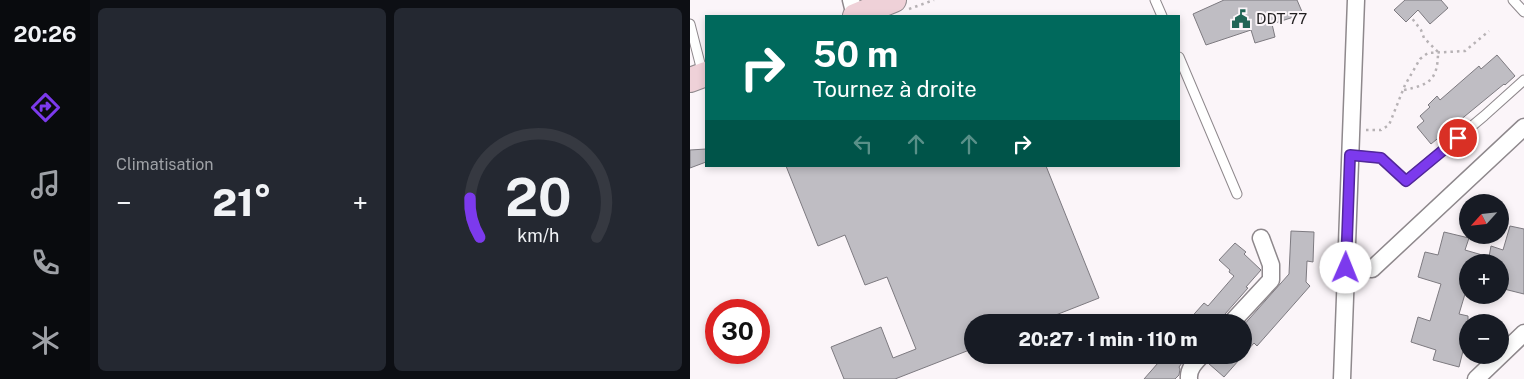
<!DOCTYPE html>
<html lang="fr">
<meta charset="utf-8">
<style>
:root{--surface:#171b24;--page:#242831;--text:#f1f3f6;--muted:#9ea1a6;--line:#363941;--accent:#7c3aed}
body{margin:0;font-family:"Public Sans",sans-serif;background:var(--page);color:var(--text);height:100vh;display:flex;flex-direction:column;font-size:19px;white-space:nowrap}
*{box-sizing:border-box;margin:0}
p{font-size:16px;color:var(--muted)}
.icon{flex:none;width:28px;height:28px;fill:none;stroke:currentColor;stroke-width:2;stroke-linecap:round;stroke-linejoin:round}
.map{position:relative;flex:1;overflow:hidden}
.panel{display:flex;flex-direction:column;gap:8px;padding:8px;background:#0d0f14;width:600px}
.panel>*{flex:none}
.guide{position:absolute;left:15px;top:15px;width:475px;height:152px;border-radius:0px;box-shadow:0 2px 8px #0003;background:#00695c;color:#fff;overflow:hidden}
.needle{width:32px;rotate:243deg}
.controls{position:absolute;left:769px;top:194px;display:grid;gap:10px}
.controls a{display:grid;place-items:center;width:50px;height:50px;border-radius:50%;background:var(--surface);box-shadow:0 2px 8px #0003;font-size:25px}
.speed{position:absolute;left:15px;top:299px;display:flex;gap:10px;font-size:25px;font-weight:700;text-align:center}
.speed>*{display:grid;place-content:center;width:65px;height:65px;border-radius:50%;background:var(--surface);box-shadow:0 2px 8px #0003;line-height:1}
.speed .limit{border:8px solid #d22;background:#fff;color:#111}
.pin{position:absolute;display:grid;place-items:center;width:42px;height:42px;color:#fff;margin:-21px;border:2px solid #fff;border-radius:50%;box-shadow:0 1px 5px #0007}
.me{position:absolute;width:55px;margin:-28px;rotate:1deg;stroke-linejoin:round;filter:drop-shadow(0 0 4px #0008)}
.turn{display:flex;align-items:center;gap:18px;height:105px;padding:0 25px;font-size:22px}
.turn .icon{width:65px;height:65px;stroke-width:2.5}
.turn b{display:block;font-size:35px;line-height:42px}
.lanes{display:flex;align-items:center;height:48px;padding:0 25px;background:#0003;justify-content:center;gap:25px;direction:ltr}
.lanes .off{opacity:.35}
.big{font-size:38px;font-weight:800;line-height:1.1}
.panel .widget{flex:1;display:flex;flex-direction:column;justify-content:center;gap:8px;min-width:0;padding:0 18px;border-radius:8px;background:var(--page)}
.panel .dial{align-items:center;gap:0}
.dial svg{height:130px;overflow:visible;fill:none;stroke:var(--line);stroke-width:7;stroke-linecap:round;text-anchor:middle}
.dial text{fill:var(--text);stroke:none}
.heat{display:flex;justify-content:space-between;align-items:center;font-size:28px;direction:ltr}
.panel .tiles{flex:1;display:grid;gap:8px;grid-template-columns:repeat(2,1fr)}
.trip{position:absolute;left:274px;top:314px;width:288px;height:50px;border-radius:25px;background:var(--surface);box-shadow:0 2px 8px #0003;font-weight:800;line-height:50px;text-align:center}
main{display:flex;flex:1;min-height:0}
.tab-bar{display:flex;flex-direction:column;width:90px;justify-content:space-around;align-items:center;background:#090b0e;color:var(--muted)}
.tab-bar .icon{width:35px;height:35px}
.tab-bar .active{color:var(--accent)}
.tab-bar b{font-size:22px;color:var(--text)}
.map>svg:first-child{display:block}
.building{fill:#bfbdc3;stroke:#7d7a80}
.lines{fill:none;stroke-linecap:round;stroke-linejoin:round}
.lane-casing{stroke:#8e888c;stroke-width:11}
.street-casing{stroke:#8e888c;stroke-width:19}
.secondary-casing{stroke:#8e888c;stroke-width:26}
.path{stroke:#b7b2b5;stroke-width:2.5;stroke-dasharray:2.5 4;stroke-linecap:butt}
.lane{stroke:#fff;stroke-width:9}
.street{stroke:#fff;stroke-width:16}
.secondary{stroke:#efd1d8;stroke-width:24}
.route-casing{stroke:#51269a;stroke-width:12}
.route{stroke:#7c3aed;stroke-width:9}
.labels{text-anchor:middle;stroke-width:4;stroke-linejoin:round;paint-order:stroke}
.poi-label{font-size:15px;fill:#222021;stroke:#fbf5f9;text-anchor:start}
</style>
<main>
<nav class="tab-bar">
<b>20:26</b>
<svg class="icon active" aria-label="directions" viewBox="0 0 24 24"><path d="M12 3l9 9-9 9-9-9zM9 14v-3h6M13 9l2 2-2 2"/></svg>
<svg class="icon" aria-label="music" viewBox="0 0 24 24"><path d="M9 18V5l10-2v13"/><circle cx="6" cy="18" r="3"/><circle cx="16" cy="16" r="3"/></svg>
<svg class="icon" aria-label="phone" viewBox="0 0 24 24"><path d="M5 4h4l2 5-3 2q2 4 5 5l2-3 5 2v4C11 20 4 13 5 4z"/></svg>
<svg class="icon" aria-label="climate" viewBox="0 0 24 24"><path d="M12 3v18M4 7l16 10M4 17L20 7"/></svg>
</nav>
<section class="panel">
<div class="tiles">
<div class="widget"><p>Climatisation</p>
<div class="heat"><a>−</a><b class="big">21°</b><a>+</a></div>
</div>
<div class="widget dial"><svg viewBox="0 0 100 80">
<path d="M14 69A42 42 0 1 1 86 69"/>
<path d="M14 69A42 42 0 0 1 8 45" stroke="#7c3aed"/>
<text x="50" y="56" font-size="32" font-weight="700">20</text>
<text x="50" y="72" font-size="11">km/h</text>
</svg></div>
</div>
</section>
<div class="map">
<svg width="834" height="379" viewBox="0 0 834 379">
<rect width="100%" height="100%" fill="#fbf5f9"/>
<path class="building" d="M534,0H607L613,14L582,24L585,37L565,43L561,30L516,45L503,14Z
M715,0H751L758,8L740,24L728,10L716,22L704,10Z
M807,55L825,76L815,85L814,84L741,144L727,127L734,121L730,116L740,107L738,105L747,96L750,100L789,66L791,69Z
M16,149V162L0,168V150Z
M96,166H356L409,298L348,322H282V349L205,379H154L141,347L191,327L203,358L226,349L197,277L175,285L155,235L128,246Z
M820,226L834,229V294L810,288V262H778V284L769,314L778,316V344L775,343L769,367L743,360L746,350L721,342L728,317L740,321L751,284L728,277L735,252L748,255L754,232L779,238L775,250L799,257L801,246L813,250Z
M601,231L624,232L623,262L617,261L616,282L620,286L567,346L564,343L534,377L518,363L522,355H552V327L599,274Z
M545,243L556,252L554,254L571,270L556,287L558,288L528,322H497L514,303L518,306L544,276L539,272L540,270L529,260Z
M475,355H498L489,367L490,369L489,375L485,379H454Z"/>
<g class="lines">
<g class="lane-casing">
<path id="lane" d="M465,0L472,16
M823,0L834,12
M0,24L13,75
M489,57L547,194
M660,155L691,158L716,181L794,116L834,80"/>
</g>
<g class="street-casing">
<path id="street" d="M161,0L165,16
M656,268L682,269L834,127
M542,322L581,280V265L571,238
M499,379C498,369 505,362 512,355
M652,379L666,0
M786,379L834,333"/>
</g>
<g class="secondary-casing">
<path id="secondary" d="M165,16L204,0
M0,80L16,74"/>
</g>
<path class="path" d="M219,9L244,0
M714,90C739,85 748,80 748,52L734,38L731,30L721,17
M676,130H691L699,125L715,85L730,59L738,53L775,51L799,31"/>
<use href="#lane" class="lane"/>
<use href="#street" class="street"/>
<use href="#secondary" class="secondary"/>
</g>
<g class="lines">
<g class="route-casing">
<path id="route" d="M656,268L660,155L691,158L716,181L768,138"/>
</g>
<use href="#route" class="route"/>
</g>
<defs>
<g id="civic-bare" transform="scale(1.5)"><path d="M-.6-6.5H3V-4.5H.6V-3L4-1V1h2V6H-6V1h2V-1L-.6-3ZM-1.2 2.5V6h2.4V2.5Z" fill="#216556" stroke="#fbf5f9" stroke-width="2.5" paint-order="stroke"/></g>
</defs>
<g fill-rule="evenodd">
<use href="#civic-bare" x="551" y="19"/>
</g>
<g class="labels">
<g class="poi-label">
<text x="566" y="24">DDT 77</text>
</g>
</g>
</svg>
<div class="controls">
<a><svg class="needle" viewBox="-14 -14 28 28"><path d="M0-13l5 13h-10z" fill="#e53935"/><path d="M0 13l5-13h-10z" fill="#9ea1a6"/></svg></a>
<a>+</a>
<a>−</a>
</div>
<div class="speed"><div class="limit">30</div></div>
<div class="pin" style="left:768px;top:138px;background:#d93025"><svg class="icon" aria-label="arrive" viewBox="0 0 24 24"><path d="M6 21V4h12l-3 4 3 4H6"/></svg></div>
<svg class="me" style="left:656px;top:268px" viewBox="-20 -20 40 40"><circle r="19" fill="#fff"/><path d="M0-13L10 11 0 6-10 11z" fill="#7c3aed"/></svg>
<div class="trip">20:27 · 1 min · 110 m</div>
<div class="guide">
<div class="turn"><svg class="icon" aria-label="right" viewBox="0 0 24 24"><path d="M7 20v-9h11M14 6l5 5-5 5"/></svg><div><b>50 m</b>Tournez à droite</div></div>
<div class="lanes"><svg class="icon off" aria-label="left" viewBox="0 0 24 24"><path d="M17 20v-9H6M10 6l-5 5 5 5"/></svg><svg class="icon off" aria-label="ahead" viewBox="0 0 24 24"><path d="M12 20V5M6 11l6-6 6 6"/></svg><svg class="icon off" aria-label="ahead" viewBox="0 0 24 24"><path d="M12 20V5M6 11l6-6 6 6"/></svg><svg class="icon" aria-label="right" viewBox="0 0 24 24"><path d="M7 20v-9h11M14 6l5 5-5 5"/></svg></div>
</div>
</div>
</main>
